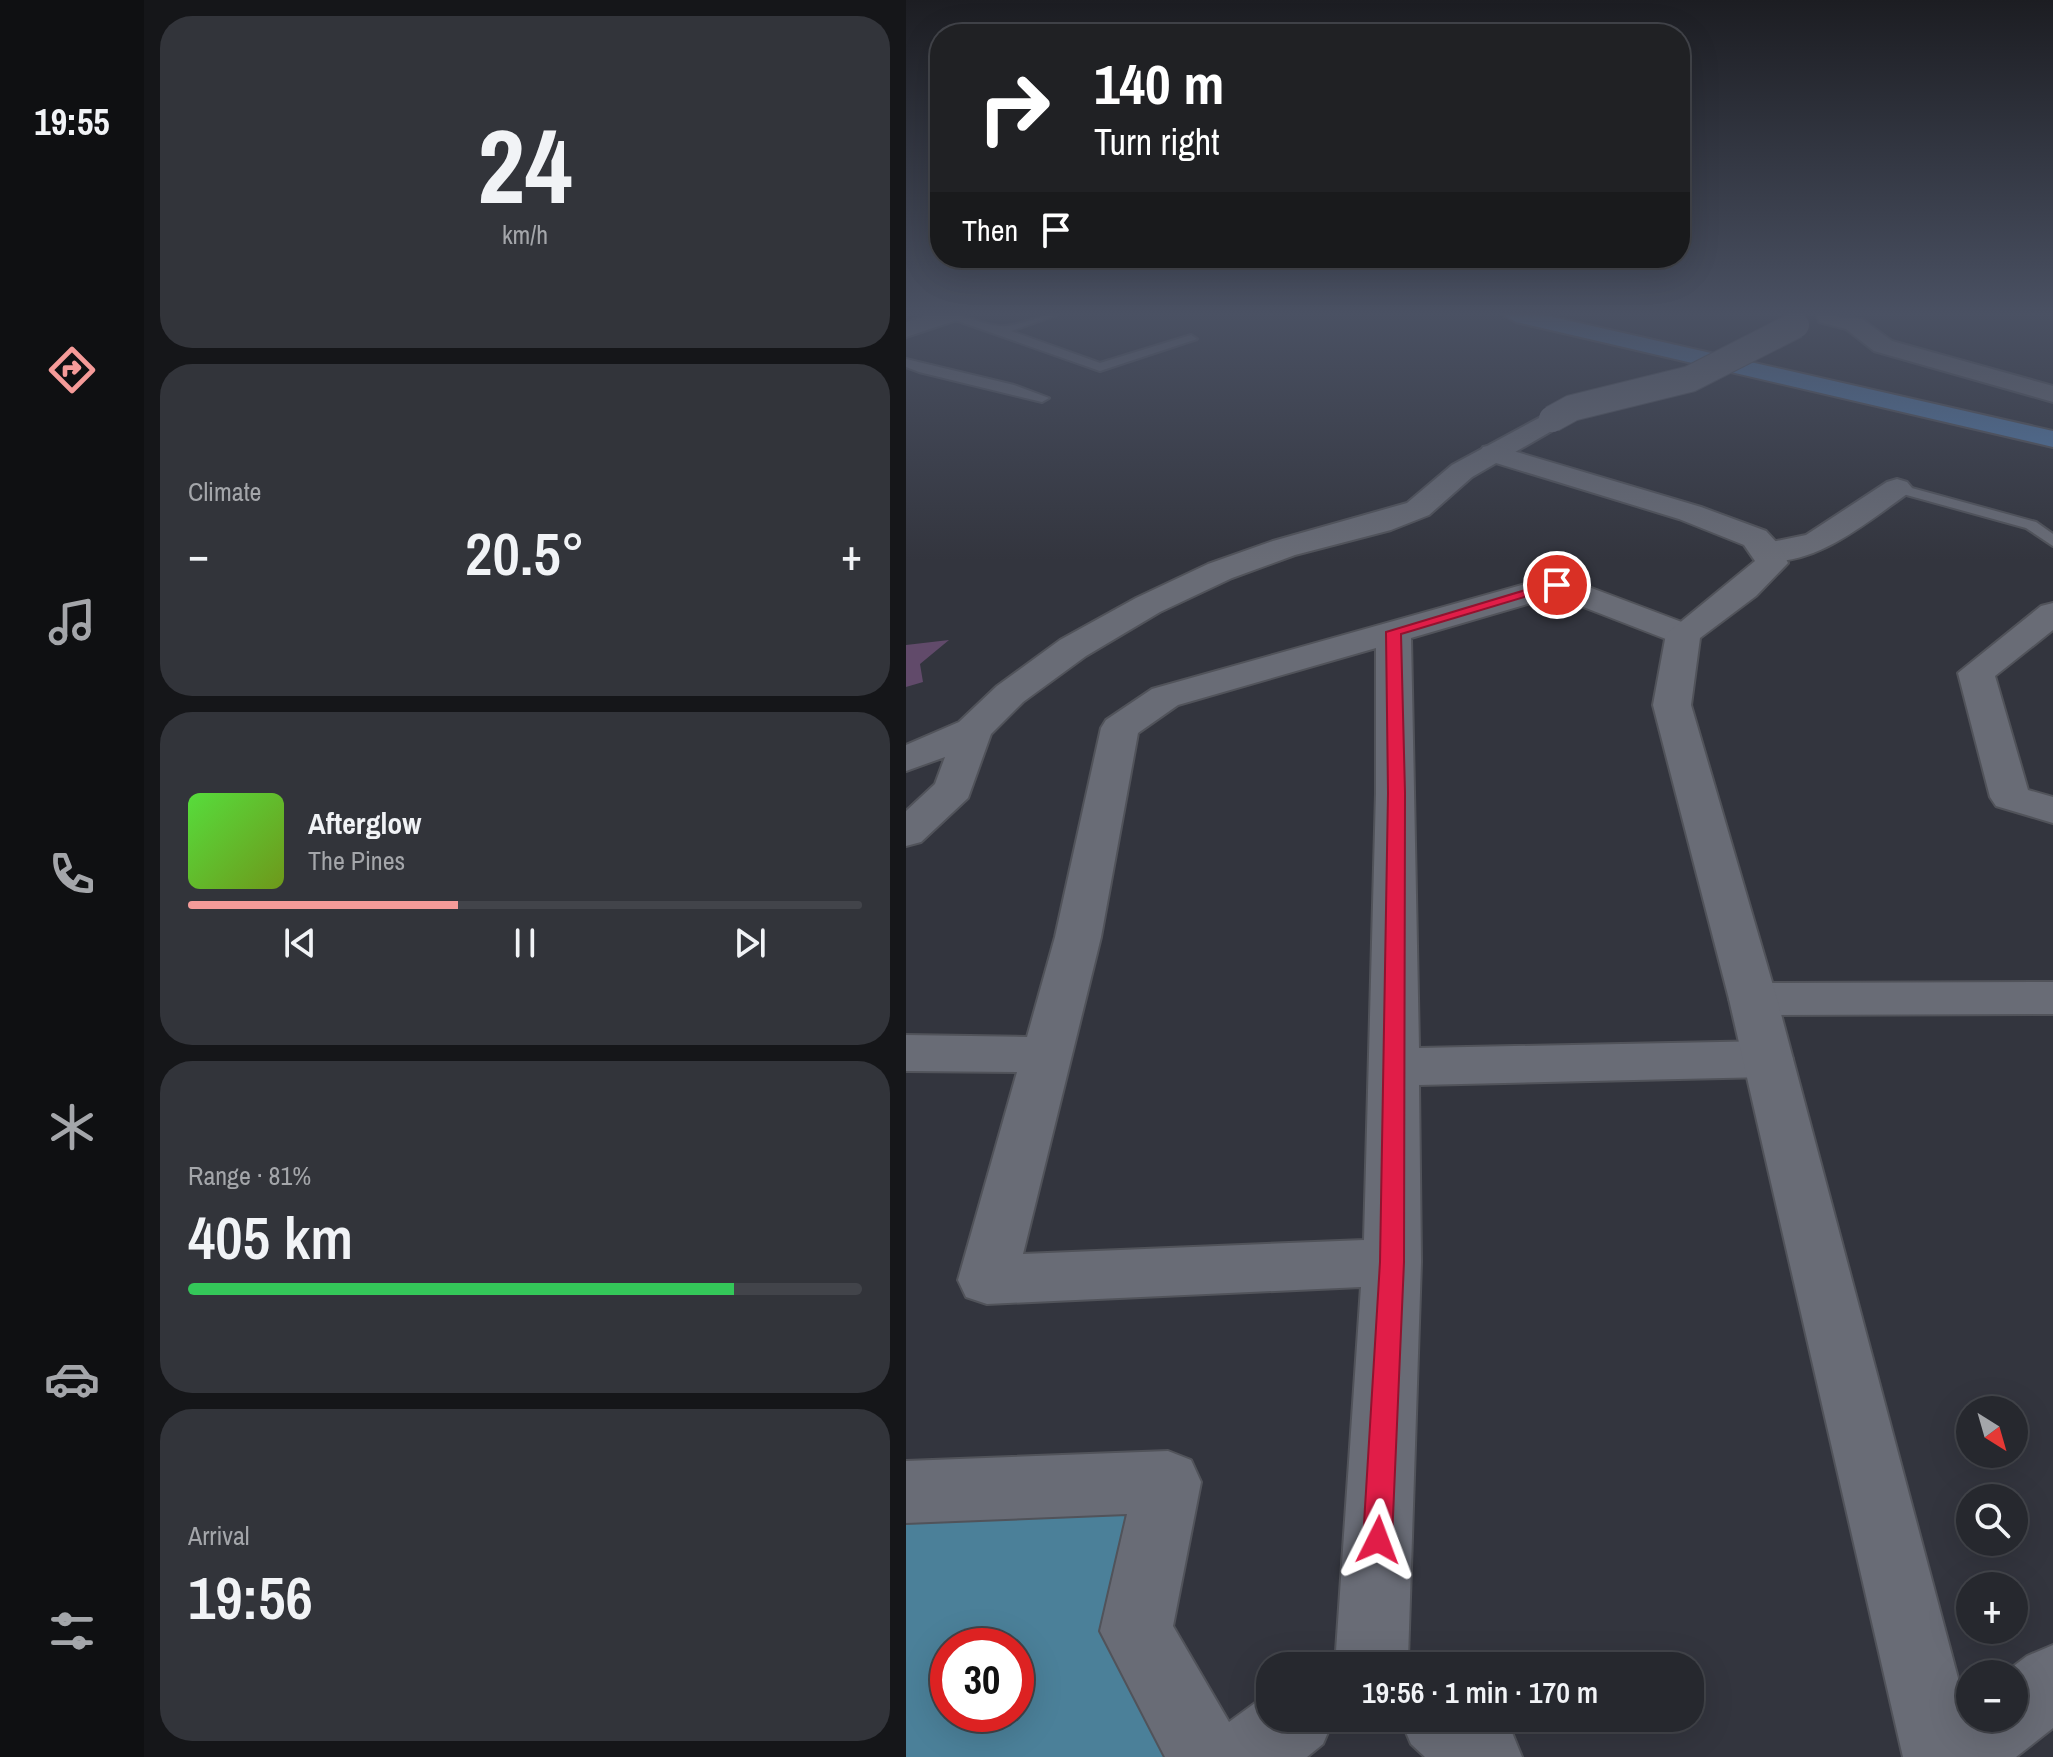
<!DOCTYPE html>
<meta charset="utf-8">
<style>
:root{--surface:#26282e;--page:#32343a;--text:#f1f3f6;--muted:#a4a6aa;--line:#42444a;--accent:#f59b99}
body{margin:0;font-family:"Archivo Narrow",sans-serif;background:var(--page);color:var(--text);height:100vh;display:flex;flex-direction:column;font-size:30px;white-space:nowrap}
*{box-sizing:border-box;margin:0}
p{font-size:26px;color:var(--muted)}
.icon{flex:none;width:44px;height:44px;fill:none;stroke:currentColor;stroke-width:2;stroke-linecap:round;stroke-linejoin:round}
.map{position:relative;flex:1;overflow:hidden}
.sheet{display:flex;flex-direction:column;gap:16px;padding:16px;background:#151619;width:762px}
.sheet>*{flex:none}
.banner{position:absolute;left:24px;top:24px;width:760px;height:244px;border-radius:32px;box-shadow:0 8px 32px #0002,0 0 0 2px var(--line);background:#202124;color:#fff;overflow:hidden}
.needle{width:52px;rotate:143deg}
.buttons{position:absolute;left:1050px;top:1396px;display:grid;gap:16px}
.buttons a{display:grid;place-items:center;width:72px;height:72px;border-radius:50%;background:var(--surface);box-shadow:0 8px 32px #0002,0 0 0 2px var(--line);font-size:40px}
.speed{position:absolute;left:24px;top:1628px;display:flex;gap:16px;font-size:40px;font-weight:700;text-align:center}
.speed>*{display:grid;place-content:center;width:104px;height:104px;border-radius:50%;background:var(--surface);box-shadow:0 8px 32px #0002,0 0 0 2px var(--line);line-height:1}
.speed .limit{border:12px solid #d22;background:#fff;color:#111}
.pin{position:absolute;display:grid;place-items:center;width:68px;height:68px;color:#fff;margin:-34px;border:4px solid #fff;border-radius:50%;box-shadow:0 2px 8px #0007}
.me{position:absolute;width:88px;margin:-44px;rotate:3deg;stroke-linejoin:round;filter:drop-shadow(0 0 6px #0008)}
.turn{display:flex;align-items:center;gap:28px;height:168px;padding:0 32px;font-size:36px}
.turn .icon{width:104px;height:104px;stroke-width:2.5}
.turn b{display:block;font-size:56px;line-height:68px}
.then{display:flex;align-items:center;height:76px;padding:0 32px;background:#0003;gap:16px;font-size:30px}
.big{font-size:60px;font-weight:600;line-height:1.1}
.sheet .tile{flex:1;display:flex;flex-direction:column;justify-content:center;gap:12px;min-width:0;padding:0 28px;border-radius:32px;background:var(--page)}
.sheet .dial{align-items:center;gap:0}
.dial b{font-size:104px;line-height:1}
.song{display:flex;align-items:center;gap:24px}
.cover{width:96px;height:96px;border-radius:12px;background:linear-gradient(135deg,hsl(110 70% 55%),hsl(80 70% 35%))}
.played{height:8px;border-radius:4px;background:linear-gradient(90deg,var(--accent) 40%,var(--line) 40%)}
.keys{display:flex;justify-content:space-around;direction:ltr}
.heat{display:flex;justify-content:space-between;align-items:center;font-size:44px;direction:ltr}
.charge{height:12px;border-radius:6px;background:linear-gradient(90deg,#34c759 81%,var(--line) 0)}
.trip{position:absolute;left:350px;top:1652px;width:448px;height:80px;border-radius:32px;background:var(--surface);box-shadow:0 8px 32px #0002,0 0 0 2px var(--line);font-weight:600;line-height:80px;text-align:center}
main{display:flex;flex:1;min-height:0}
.tab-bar{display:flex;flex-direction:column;width:144px;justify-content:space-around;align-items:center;background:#0f1012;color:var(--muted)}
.tab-bar .icon{width:56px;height:56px}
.tab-bar .selected{color:var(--accent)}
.tab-bar b{font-size:36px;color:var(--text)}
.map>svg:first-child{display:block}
.green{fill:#614a6a}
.water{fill:#4b8099;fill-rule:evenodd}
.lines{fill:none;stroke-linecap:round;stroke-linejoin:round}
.service-casing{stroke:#51535a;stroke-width:4}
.minor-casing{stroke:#51535a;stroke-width:4}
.tertiary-casing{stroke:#51535a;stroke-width:4}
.primary-casing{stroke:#51535a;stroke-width:4}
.service{fill:#696c76;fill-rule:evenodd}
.minor{fill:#696c76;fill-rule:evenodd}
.tertiary{fill:#696c76;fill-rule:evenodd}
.primary{fill:#527aa8;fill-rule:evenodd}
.minor-bridge-casing{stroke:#51535a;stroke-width:28;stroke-linecap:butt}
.minor-bridge{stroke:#696c76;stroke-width:26}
.route{fill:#e11d48;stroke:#92132f;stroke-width:2}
</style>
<main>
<nav class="tab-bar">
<b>19:55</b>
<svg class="icon selected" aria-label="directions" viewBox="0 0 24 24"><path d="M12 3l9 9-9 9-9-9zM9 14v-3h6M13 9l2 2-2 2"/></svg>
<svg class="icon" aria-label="music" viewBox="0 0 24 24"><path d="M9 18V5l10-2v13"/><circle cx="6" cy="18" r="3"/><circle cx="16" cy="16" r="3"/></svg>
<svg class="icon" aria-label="phone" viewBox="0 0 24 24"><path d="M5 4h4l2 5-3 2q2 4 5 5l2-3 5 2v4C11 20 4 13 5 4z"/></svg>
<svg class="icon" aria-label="climate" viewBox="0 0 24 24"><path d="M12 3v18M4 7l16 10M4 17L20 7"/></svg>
<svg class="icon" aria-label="car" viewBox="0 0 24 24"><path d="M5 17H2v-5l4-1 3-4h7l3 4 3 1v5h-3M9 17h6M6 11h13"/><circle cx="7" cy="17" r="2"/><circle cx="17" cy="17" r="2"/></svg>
<svg class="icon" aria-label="filters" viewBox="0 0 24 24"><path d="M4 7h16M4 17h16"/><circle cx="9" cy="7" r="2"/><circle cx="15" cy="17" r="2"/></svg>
</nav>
<section class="sheet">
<div class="tile dial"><b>24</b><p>km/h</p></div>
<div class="tile"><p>Climate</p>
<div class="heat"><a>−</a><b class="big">20.5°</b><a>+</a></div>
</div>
<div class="tile">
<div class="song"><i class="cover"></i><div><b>Afterglow</b><p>The Pines</p></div></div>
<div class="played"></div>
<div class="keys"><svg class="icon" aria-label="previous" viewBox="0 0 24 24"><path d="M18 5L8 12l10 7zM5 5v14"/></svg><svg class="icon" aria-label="pause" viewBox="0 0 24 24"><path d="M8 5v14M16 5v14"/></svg><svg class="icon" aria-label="next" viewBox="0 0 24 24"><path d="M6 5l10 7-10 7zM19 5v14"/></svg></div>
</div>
<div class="tile"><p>Range · 81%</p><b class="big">405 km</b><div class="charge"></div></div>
<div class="tile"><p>Arrival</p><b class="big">19:56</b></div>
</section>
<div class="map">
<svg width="1147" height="1757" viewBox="0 0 1147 1757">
<rect width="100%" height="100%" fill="#33353e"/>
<path class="green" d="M43,640L14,664L17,682L0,687V645Z"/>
<path class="water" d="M232,1503L280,1757H0V1509ZM42,1646H110V1714H42Z"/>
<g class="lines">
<g class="service-casing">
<path id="service" d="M35,315C59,313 72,324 93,326C110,328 131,315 150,315L105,331L194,363L285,335L291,339L194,371Z
M0,359L108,385L143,398L136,402L13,372L0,367Z
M991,484L1130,522L1147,534V546L1120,528L986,491L984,488Z"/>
</g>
<g class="minor-casing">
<path id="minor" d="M22,315H55L51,320L0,337V322Z
M911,315L956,319L986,341L1147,386V402L968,351L940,329L913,322Z
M646,411L656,413L660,419L656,425L566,477L523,515L485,530L389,555L326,578L254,612L180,656L117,702L85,734L62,798L15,842L0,846V811L29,784L39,757L0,771V745L53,722L91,686L154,640L230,598L302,564L367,541L501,503L546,465Z
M991,479L1001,482L1006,488L1001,494C961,522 903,572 851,559L846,552L851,545L900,535L981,482Z
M651,575L789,627L794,634L789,641L777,644L765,641L649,596L505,638L513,1048L862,1041L880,1046L887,1059L880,1072L862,1077L513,1085L515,1262L502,1659L505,1666H429L455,1287L81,1304L60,1297L52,1280L111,1072L0,1071V1035L121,1037L149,937L195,728L200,720L246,689ZM470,648V793L458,1240L117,1254L195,937L232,733L272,705Z
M1147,603V630L1089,676L1122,790L1147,797V823L1090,806L1084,797L1052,673L1135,606Z
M1147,982V1014L847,1015L830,1011L823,999L830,987L847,983Z
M262,1451L285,1460L295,1482L267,1626L323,1722L364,1692V1718H428L417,1744L401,1757H259L194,1631L221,1514L0,1523V1461Z
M1147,1645V1728L1110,1757H1011L1022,1730L1064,1699V1718H1108V1674H1097L1121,1656Z
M494,1718H590L605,1730L616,1757H519L505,1744Z"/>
</g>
<g class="tertiary-casing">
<path id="tertiary" d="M587,445L795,507L860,531L873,545L882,563L850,596L794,638L785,705L871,999L1073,1757H997L823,999L747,705L760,634L849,561L838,545L773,519L577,459L573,453L577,447Z"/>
</g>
<g class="primary-casing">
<path id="primary" d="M598,315H638L1147,431V447L610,322Z"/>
</g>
<use href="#service" class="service"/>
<use href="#minor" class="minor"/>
<use href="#tertiary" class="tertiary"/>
<use href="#primary" class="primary"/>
<g class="minor-bridge-casing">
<path id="minor-bridge" d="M646,419L666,408L784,379L890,325"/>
</g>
<use href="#minor-bridge" class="minor-bridge"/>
</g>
<linearGradient id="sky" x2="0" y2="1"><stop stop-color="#1c1d22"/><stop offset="0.56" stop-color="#4a5163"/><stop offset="1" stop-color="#4a5163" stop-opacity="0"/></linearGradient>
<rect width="1147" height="560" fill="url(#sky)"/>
<path class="route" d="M646,582L658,585L495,634L499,793L498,1262L486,1540L482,1550L472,1554L462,1550L457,1540L474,1262L482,793L480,632Z"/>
</svg>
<div class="buttons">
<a><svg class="needle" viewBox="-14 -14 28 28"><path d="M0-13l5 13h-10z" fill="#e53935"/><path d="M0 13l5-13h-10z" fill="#a4a6aa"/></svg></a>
<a><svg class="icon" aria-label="search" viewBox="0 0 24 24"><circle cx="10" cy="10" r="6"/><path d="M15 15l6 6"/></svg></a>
<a>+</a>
<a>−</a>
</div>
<div class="speed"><div class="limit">30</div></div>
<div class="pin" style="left:651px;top:585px;background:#d93025"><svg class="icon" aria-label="arrive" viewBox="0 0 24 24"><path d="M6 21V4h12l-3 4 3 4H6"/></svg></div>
<svg class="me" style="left:472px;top:1540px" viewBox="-20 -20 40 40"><path d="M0-17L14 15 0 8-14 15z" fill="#e11d48" stroke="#fff" stroke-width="4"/></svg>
<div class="trip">19:56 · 1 min · 170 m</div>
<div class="banner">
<div class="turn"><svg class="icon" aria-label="right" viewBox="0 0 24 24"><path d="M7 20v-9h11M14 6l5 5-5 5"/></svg><div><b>140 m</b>Turn right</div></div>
<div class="then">Then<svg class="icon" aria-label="arrive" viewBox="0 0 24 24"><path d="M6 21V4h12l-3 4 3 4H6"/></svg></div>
</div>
</div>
</main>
